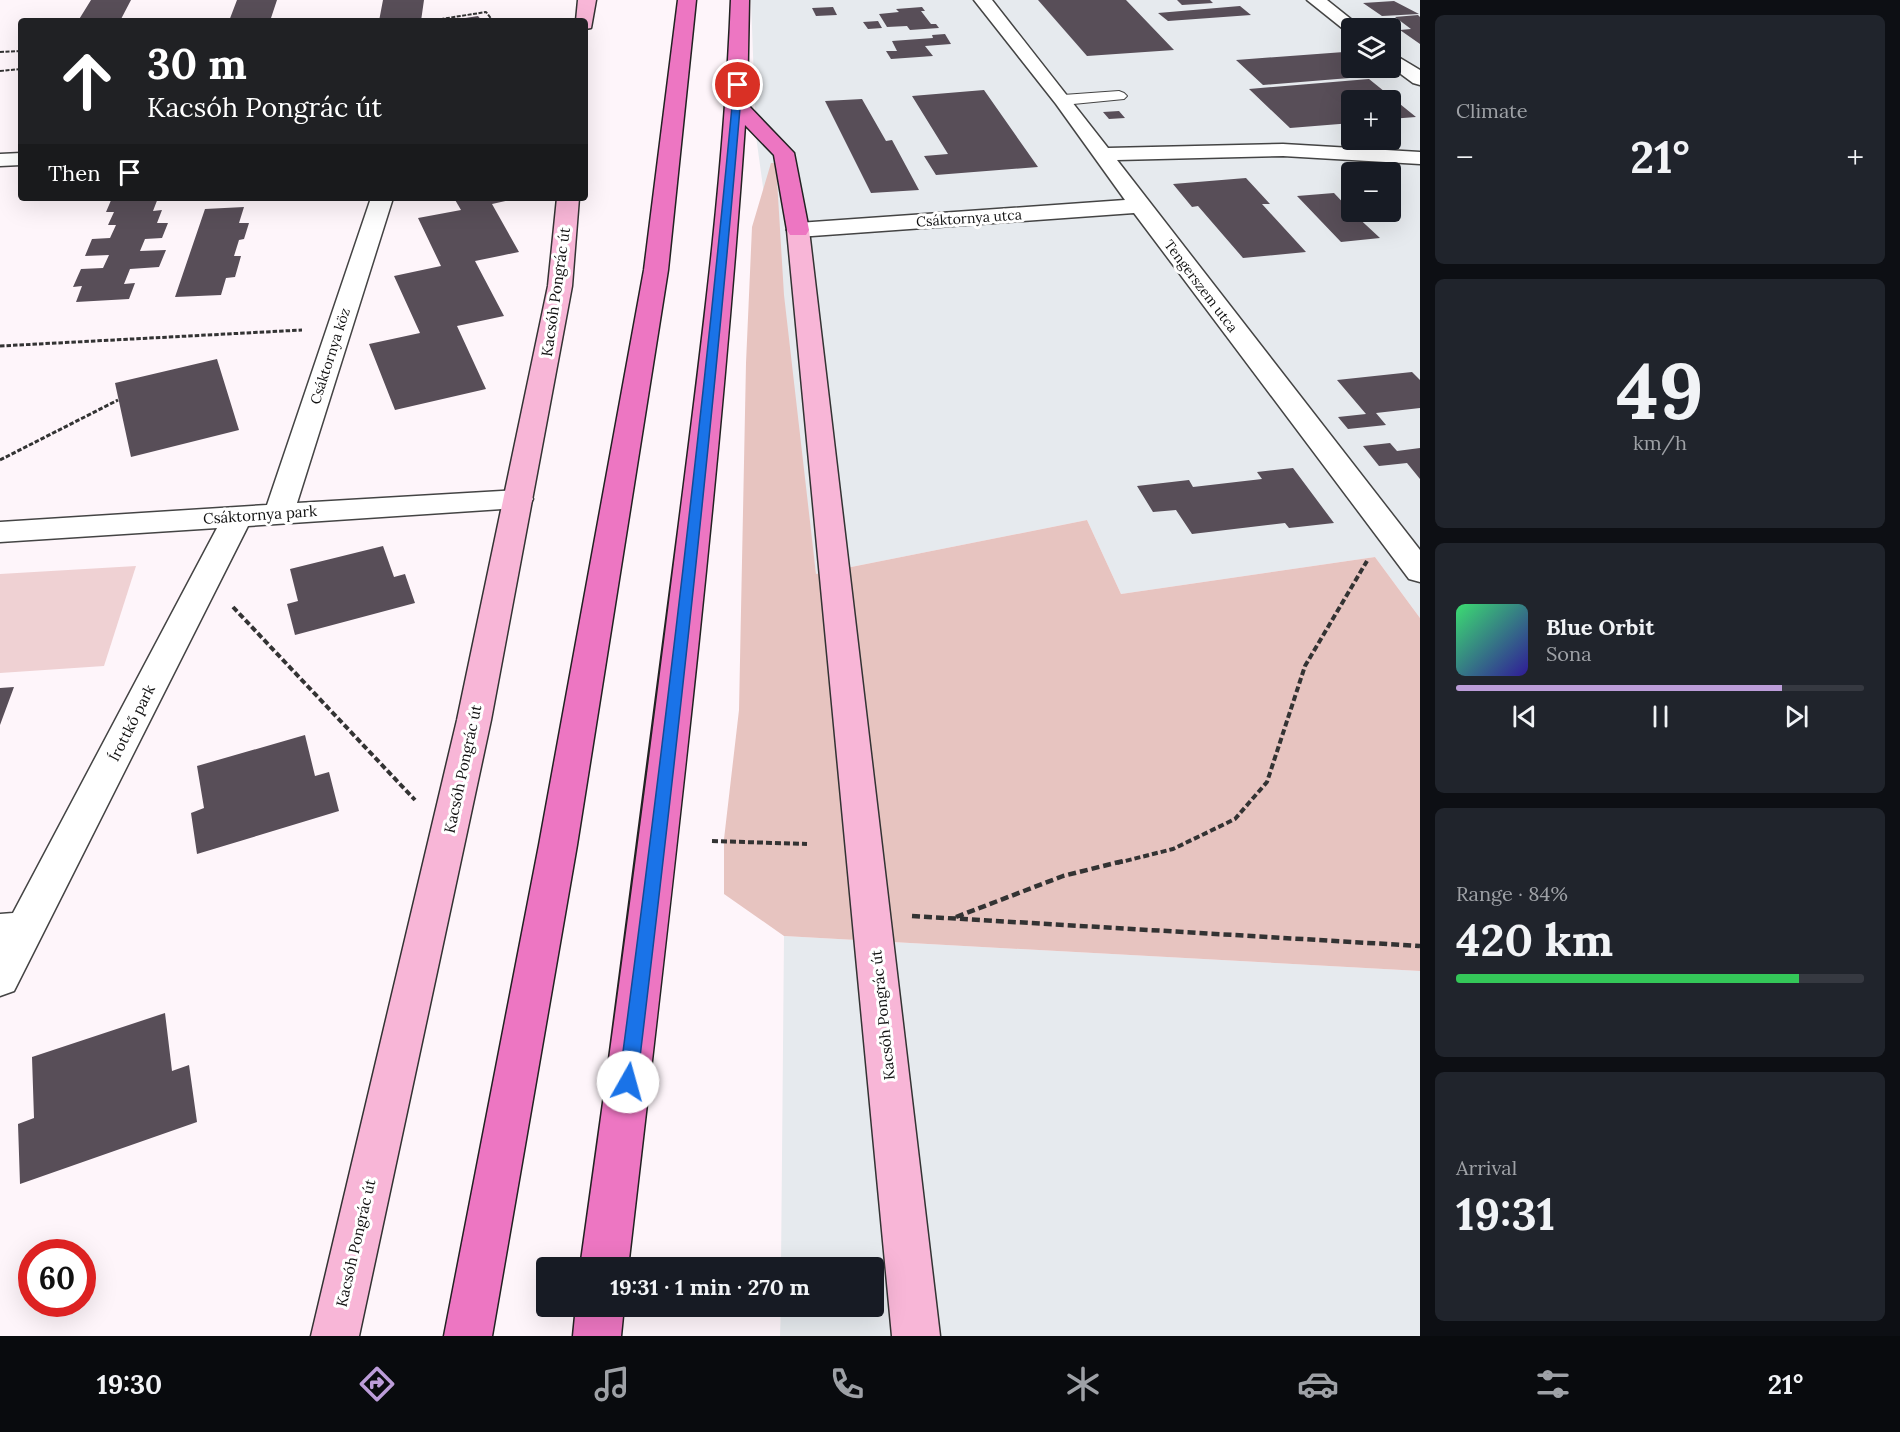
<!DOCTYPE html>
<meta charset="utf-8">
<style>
:root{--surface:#171b24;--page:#20242c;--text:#f1f3f6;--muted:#9ea1a6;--line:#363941;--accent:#bc9dd9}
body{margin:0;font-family:Lora,serif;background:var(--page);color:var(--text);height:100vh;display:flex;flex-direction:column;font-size:22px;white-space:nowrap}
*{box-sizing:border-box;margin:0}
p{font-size:20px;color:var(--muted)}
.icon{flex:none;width:33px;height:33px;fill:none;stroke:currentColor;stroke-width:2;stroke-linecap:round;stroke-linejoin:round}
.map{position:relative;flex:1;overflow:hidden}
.sheet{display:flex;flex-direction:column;gap:15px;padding:15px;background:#0d0f14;width:480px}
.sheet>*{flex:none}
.hud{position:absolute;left:18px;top:18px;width:570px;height:183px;border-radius:6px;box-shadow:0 6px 24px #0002;background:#202124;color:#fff;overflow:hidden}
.buttons{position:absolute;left:1341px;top:18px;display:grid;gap:12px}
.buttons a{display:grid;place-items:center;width:60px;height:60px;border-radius:6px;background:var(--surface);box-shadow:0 6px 24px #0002;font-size:30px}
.speed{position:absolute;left:18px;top:1239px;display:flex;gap:12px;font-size:30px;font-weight:700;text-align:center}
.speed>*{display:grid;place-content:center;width:78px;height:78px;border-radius:50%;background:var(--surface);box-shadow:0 6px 24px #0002;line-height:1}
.speed .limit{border:9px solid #d22;background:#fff;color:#111}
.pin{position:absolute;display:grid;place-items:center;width:51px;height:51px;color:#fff;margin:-26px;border:3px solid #fff;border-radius:50%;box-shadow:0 2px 6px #0007}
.me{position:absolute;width:66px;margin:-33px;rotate:7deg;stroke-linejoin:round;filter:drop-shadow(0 0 4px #0008)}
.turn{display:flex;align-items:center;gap:21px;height:126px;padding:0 30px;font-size:27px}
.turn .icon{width:78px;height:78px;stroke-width:2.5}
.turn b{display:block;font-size:42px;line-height:51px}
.then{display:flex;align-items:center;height:57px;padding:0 30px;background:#0003;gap:12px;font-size:22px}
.big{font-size:45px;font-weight:700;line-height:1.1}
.sheet .widget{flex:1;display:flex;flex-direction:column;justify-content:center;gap:9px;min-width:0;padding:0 21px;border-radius:9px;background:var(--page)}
.sheet .dial{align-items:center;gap:0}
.dial b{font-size:78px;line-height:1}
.song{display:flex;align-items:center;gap:18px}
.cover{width:72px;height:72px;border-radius:9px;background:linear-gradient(135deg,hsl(140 70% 55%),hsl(250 70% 35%))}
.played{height:6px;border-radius:3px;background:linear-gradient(90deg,var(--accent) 80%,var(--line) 80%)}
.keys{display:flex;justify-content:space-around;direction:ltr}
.heat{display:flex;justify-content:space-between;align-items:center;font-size:33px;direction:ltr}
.charge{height:9px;border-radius:4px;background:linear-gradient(90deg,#34c759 84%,var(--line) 0)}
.trip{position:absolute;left:536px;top:1257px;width:348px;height:60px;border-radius:6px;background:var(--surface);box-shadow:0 6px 24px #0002;font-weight:700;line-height:60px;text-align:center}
.tab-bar{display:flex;height:96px;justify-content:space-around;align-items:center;background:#090b0e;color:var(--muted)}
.tab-bar .icon{width:42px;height:42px}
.tab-bar .active{color:var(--accent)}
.tab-bar b{font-size:27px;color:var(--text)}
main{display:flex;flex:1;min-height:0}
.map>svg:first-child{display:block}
.industrial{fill:#e6eaee;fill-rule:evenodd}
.green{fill:#e7c4c0}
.pitch{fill:#efd1d3}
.building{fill:#584e58}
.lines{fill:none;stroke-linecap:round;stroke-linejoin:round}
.lane-casing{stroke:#444;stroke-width:2}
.street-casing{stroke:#444;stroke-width:3}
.secondary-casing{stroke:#333;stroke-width:3}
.primary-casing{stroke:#222;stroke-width:3}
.path-far3{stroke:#333;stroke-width:2;stroke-dasharray:4 1.5;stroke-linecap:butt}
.path-far2{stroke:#333;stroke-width:3;stroke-dasharray:4.5 2;stroke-linecap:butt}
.path-far1{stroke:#333;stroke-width:4;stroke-dasharray:6 3;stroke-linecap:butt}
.path{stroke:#333;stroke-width:4.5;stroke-dasharray:8 4;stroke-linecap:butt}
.lane{fill:#fff;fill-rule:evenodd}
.street{fill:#fff;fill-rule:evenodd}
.secondary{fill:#f8b6d7;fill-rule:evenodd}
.primary{fill:#ed76c2;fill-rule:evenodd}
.route{fill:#1a73e8;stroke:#114b97;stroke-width:1.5}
.labels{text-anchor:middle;stroke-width:6;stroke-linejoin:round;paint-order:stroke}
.far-street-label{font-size:14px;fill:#111;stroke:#fff}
.street-label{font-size:15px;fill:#111;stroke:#fff}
</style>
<main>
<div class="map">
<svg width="1420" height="1336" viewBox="0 0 1420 1336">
<rect width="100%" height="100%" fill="#fef5fa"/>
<path class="industrial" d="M751,0H1420V618L1375,557L1121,594L1087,520L816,574L756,136ZM1352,28H1390V68H1352ZM1352,100H1390V140H1352ZM1352,172H1390V212H1352Z
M784,936L1420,971V1336H780L781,1307L873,1306V1268L781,1267Z"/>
<path class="green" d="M771,163H776L784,295L816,574L1087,520L1121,594L1375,557L1420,618V971L784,936L724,894V839L739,710L746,363L752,227Z"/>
<path class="pitch" d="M136,566L104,666L0,673V574Z"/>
<path class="building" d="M91,0H131L120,21H78Z
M237,0H277L270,21H229Z
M383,0H424L421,21H379Z
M1038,0H1126L1174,50L1087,56Z
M1177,0H1210L1213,3L1182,5Z
M1394,1L1419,14L1382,16L1363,3Z
M1240,6L1251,15L1168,21L1158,13Z
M833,7L837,15L816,16L812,8Z
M922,7L925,11H921L931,24H936L939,28L910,30L907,26L887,27L879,14L899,12L896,9Z
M1418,15L1420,17V44L1400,30L1411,29L1395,17Z
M478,16L482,21H453V20Z
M878,21L882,28L868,29L863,22Z
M945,34L951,44L925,46L933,56L891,59L886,51H897L892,41L933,38L932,35Z
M1344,52L1352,58V68H1363L1374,76L1263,85L1236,60Z
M1369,79L1416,117L1390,119V100H1352V123L1290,128L1249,89Z
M984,90L1038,167L936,175L924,156L948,154L912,96Z
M862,99L886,141L892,140L919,190L871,193L825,101Z
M1119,111L1125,118L1109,119L1103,112Z
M1246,178L1270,204H1262L1306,252L1243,258L1198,206L1192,207L1173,184Z
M1334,193L1352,212L1380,238L1341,242L1297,196Z
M112,198H158L153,211L162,210L157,223H168L162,238L145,239L140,251L166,250L159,267L130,269L124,284L135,283L129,299L76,302L82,286L73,287L81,269L103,268L109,255L85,256L92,239L110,238L116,225H108L114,212H106Z
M454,198H519L492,204L519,252L475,261L504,316L457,326L486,389L395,410L369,344L420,333L394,276L441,266L418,218L461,210Z
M244,207L239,223H249L244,239L239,240L234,256H241L235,277L226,278L221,295L175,297L205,209Z
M217,359L239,430L131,457L115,383Z
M1412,372L1420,380V408L1376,413L1386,425L1348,429L1338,417L1366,414L1337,380Z
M1390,443L1397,451L1420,448V479L1407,463L1379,466L1363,446Z
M1293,468L1334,523L1289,528L1285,523L1192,534L1176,510L1153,512L1137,486L1189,480L1193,487L1262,479L1257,472Z
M383,546L394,577L405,574L415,603L295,635L287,604L298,601L290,569Z
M14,687L0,725V688Z
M305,735L315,776L329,772L339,811L197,854L191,813L204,808L197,766Z
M165,1013L172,1071L189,1065L197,1122L20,1184L18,1124L34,1118L32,1057Z"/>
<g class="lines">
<g class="lane-casing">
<path id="lane" d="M1119,91L1124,93L1127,96L1124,99L1063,105L1055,100L1063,95Z"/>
</g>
<g class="street-casing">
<path id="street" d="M974,0H992L1108,148L1283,144L1420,152V164L1283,156L1117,160L1420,550V582L1409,579L1134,213L798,237L790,235L787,230L790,225L798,223L1125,200L1056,104Z
M1307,0H1327L1362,28H1352V33L1347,32Z
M1390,52L1420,70V85L1413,83L1390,66Z
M21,153V165L0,166V154Z
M371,198H393L297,503L519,490L529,492L533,499L529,506L519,508L248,526L14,991L0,996V914L13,913L217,528L0,542V522L267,505Z"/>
</g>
<g class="secondary-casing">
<path id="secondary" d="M578,0H596L591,28L585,29V21H576Z
M557,198H579L572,286L491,720L359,1336H311L457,720L548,286Z
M798,223L806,225L809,230L940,1336H892L787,230L790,225Z"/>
</g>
<g class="primary-casing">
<path id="primary" d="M678,0H696L668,270L577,845L492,1336H444L539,845L644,270Z
M731,0H749L747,104L794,153L809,230L806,235H790L787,230L774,155L745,125C718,507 672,887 628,1268H580C615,1020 648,772 679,523C701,349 724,176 731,0Z
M576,1306H624L621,1336H573Z"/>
</g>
<path class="path-far3" d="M435,20L486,12L493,21
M0,52L21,51
M0,71L21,69"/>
<path class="path-far2" d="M0,346L302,330
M0,460L118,400"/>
<path class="path-far1" d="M233,607L415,800
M712,841L807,844
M1117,863L1173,849L1235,819L1267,782L1305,666L1367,561"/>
<path class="path" d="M912,916L1420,946
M956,917L1063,876L1123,861"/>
<use href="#lane" class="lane"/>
<use href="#street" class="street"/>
<use href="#secondary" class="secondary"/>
<use href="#primary" class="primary"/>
</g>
<path class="route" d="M738,83L742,85C714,418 677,750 637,1082L634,1088L628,1090L621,1088L619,1082C663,750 703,418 734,85Z"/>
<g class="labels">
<g class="far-street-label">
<text transform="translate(969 218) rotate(-4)" y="5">Csáktornya utca</text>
<text transform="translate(1201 286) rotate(53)" y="5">Tengerszem utca</text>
<text transform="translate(330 356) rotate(-72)" y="5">Csáktornya köz</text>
</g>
<g class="street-label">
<text transform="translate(556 292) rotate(-82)" y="5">Kacsóh Pongrác út</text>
<text transform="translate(260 515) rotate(-4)" y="5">Csáktornya park</text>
<text transform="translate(132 723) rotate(-63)" y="5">Írottkő park</text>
<text transform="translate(463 769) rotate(-78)" y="5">Kacsóh Pongrác út</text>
<text transform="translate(883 1015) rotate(-96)" y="5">Kacsóh Pongrác út</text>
<text transform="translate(356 1243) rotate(-77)" y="5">Kacsóh Pongrác út</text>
</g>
</g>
</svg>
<div class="buttons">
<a><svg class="icon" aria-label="layers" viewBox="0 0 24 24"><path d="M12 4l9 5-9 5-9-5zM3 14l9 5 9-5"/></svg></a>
<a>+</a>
<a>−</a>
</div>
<div class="speed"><div class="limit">60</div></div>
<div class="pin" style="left:738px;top:85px;background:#d93025"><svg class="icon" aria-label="arrive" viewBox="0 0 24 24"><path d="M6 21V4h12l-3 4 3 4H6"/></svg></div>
<svg class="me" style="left:628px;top:1082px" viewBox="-20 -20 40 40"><circle r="19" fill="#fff"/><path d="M0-13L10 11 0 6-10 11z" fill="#1a73e8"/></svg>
<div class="trip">19:31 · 1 min · 270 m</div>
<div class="hud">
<div class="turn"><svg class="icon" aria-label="ahead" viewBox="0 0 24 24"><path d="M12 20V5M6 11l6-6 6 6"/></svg><div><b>30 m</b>Kacsóh Pongrác út</div></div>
<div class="then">Then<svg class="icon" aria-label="arrive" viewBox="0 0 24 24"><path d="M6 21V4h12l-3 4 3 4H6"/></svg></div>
</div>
</div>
<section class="sheet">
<div class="widget"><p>Climate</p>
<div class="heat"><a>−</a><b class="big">21°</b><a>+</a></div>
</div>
<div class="widget dial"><b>49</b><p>km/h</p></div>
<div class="widget">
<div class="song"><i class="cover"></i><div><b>Blue Orbit</b><p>Sona</p></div></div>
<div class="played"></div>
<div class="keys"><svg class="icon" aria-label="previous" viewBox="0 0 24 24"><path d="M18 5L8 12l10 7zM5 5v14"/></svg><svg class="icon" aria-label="pause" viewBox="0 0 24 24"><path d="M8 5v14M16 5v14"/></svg><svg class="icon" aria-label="next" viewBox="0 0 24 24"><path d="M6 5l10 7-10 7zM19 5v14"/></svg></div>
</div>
<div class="widget"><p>Range · 84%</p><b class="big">420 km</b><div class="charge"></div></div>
<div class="widget"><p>Arrival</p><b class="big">19:31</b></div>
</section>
</main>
<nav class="tab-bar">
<b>19:30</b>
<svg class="icon active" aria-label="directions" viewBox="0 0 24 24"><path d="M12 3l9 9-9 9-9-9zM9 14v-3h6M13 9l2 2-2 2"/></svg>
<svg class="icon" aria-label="music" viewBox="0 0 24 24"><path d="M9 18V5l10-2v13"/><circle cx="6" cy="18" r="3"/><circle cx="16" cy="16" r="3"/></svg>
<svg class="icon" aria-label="phone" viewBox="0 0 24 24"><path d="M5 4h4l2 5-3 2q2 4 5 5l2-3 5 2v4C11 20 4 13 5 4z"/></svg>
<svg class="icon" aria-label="climate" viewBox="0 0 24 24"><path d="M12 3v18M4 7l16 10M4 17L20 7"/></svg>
<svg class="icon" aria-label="car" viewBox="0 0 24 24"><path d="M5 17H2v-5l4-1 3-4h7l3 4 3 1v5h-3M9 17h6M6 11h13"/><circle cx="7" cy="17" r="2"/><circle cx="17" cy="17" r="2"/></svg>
<svg class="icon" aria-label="filters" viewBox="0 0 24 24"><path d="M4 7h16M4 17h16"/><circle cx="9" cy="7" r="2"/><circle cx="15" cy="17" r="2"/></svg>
<b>21°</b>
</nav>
